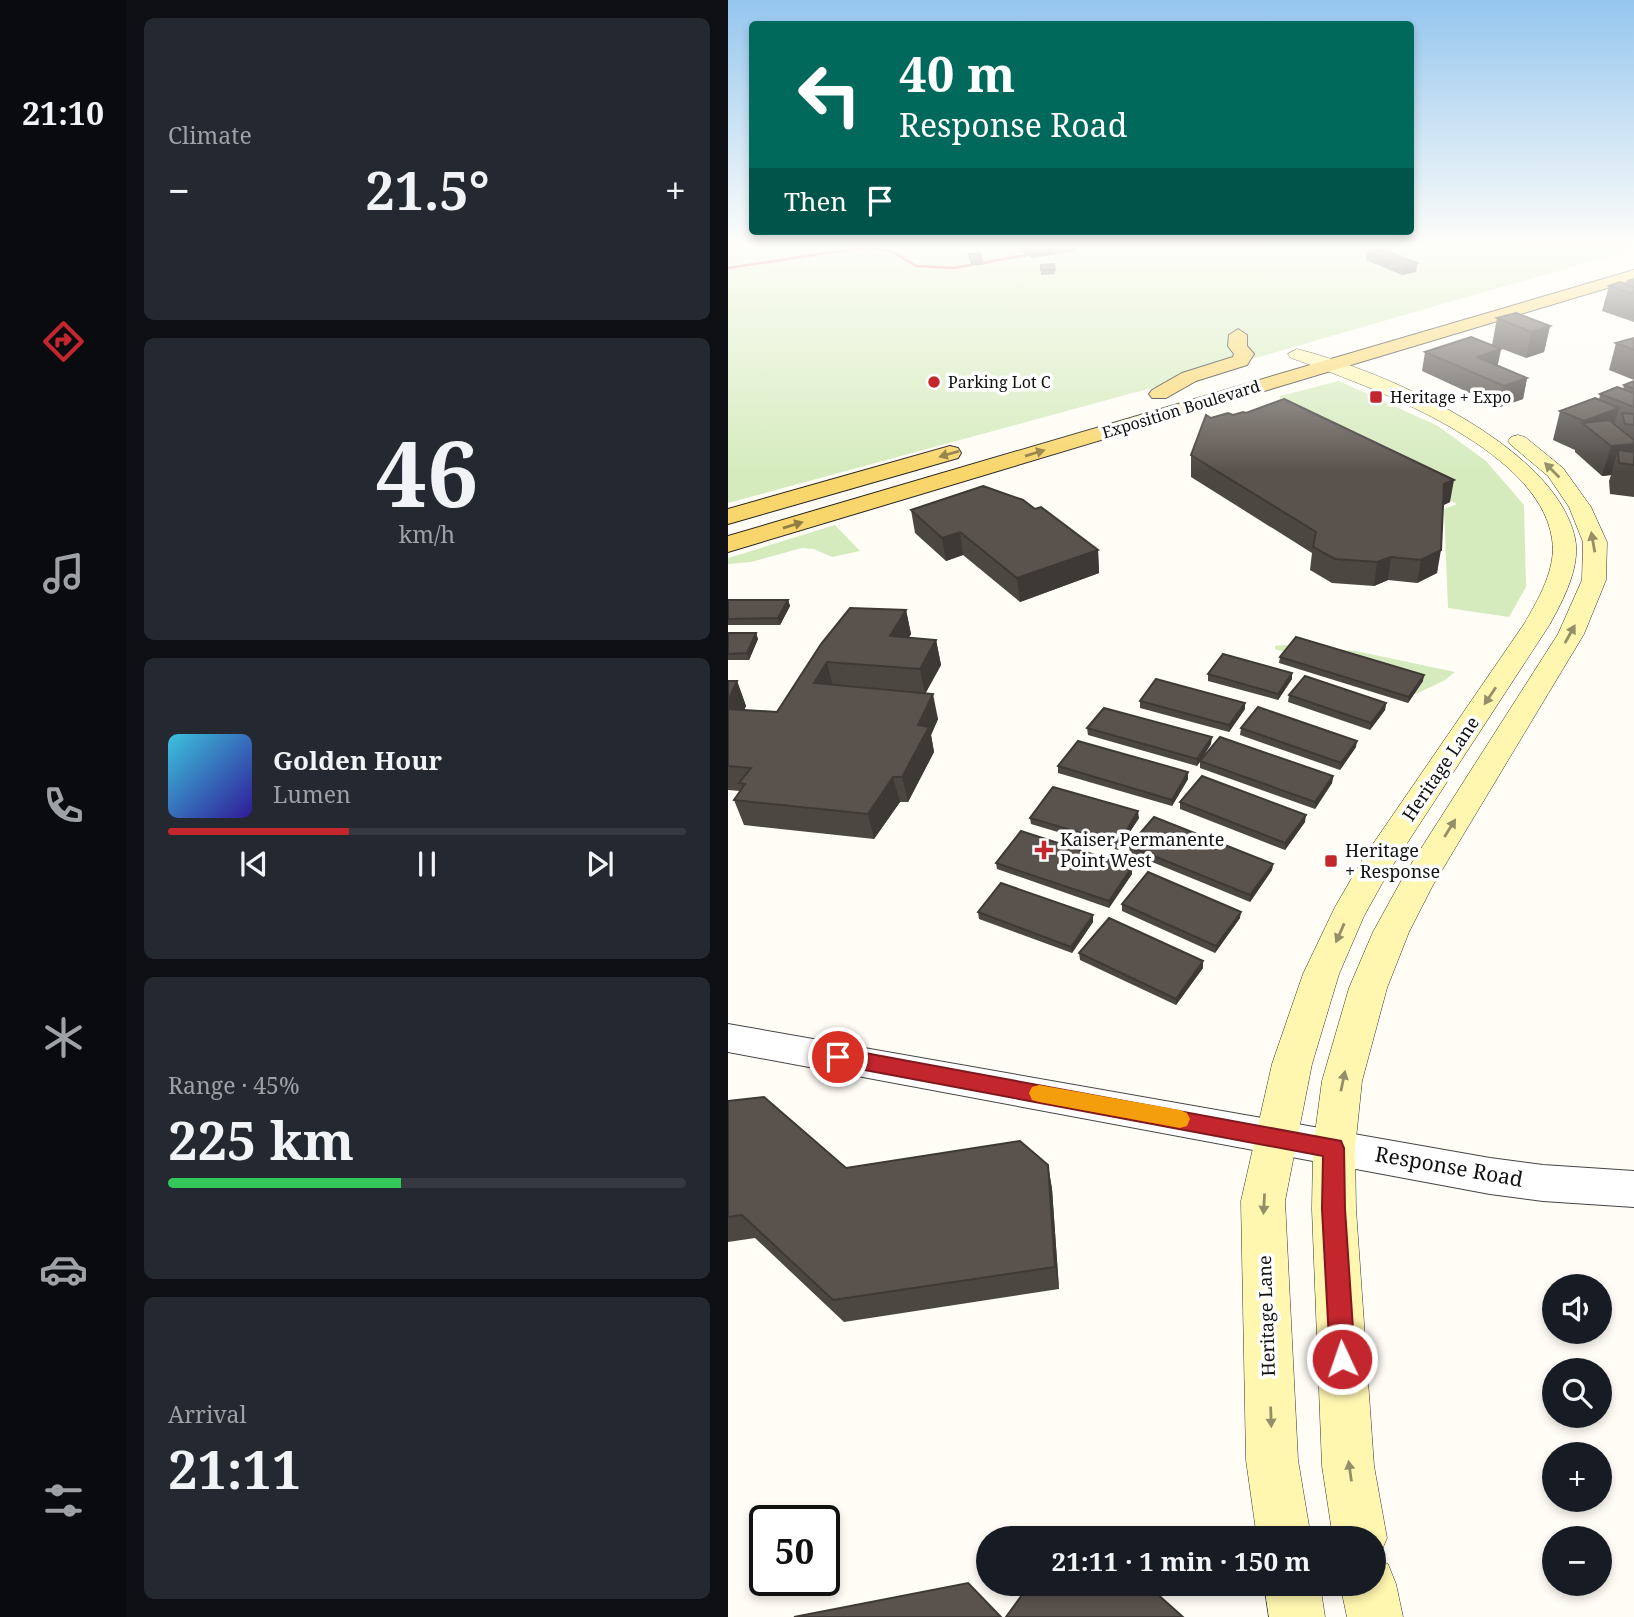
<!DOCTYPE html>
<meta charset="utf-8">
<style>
:root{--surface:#171b24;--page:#242831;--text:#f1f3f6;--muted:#9ea1a6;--line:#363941;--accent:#c4262e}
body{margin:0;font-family:"Noto Serif",serif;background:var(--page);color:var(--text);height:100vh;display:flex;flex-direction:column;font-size:26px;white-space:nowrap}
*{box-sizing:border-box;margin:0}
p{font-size:23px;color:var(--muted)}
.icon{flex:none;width:38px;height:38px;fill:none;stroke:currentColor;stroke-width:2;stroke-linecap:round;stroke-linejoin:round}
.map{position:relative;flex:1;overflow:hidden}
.details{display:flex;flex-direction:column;gap:18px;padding:18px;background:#0d0f14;width:602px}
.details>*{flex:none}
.hud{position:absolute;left:21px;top:21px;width:665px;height:214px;border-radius:7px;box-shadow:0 4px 10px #0003;background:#00695c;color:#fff;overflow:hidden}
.tools{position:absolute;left:814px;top:1274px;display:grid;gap:14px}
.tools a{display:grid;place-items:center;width:70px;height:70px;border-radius:50%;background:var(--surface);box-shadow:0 4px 10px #0003;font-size:35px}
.speed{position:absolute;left:21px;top:1505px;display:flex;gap:14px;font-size:35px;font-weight:700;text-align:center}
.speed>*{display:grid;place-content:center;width:91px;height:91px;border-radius:50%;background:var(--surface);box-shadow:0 4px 10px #0003;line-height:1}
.speed .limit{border:4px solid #111;border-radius:10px;background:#fff;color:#111}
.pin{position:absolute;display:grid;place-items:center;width:60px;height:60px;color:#fff;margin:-30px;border:4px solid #fff;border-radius:50%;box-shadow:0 2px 7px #0007}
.me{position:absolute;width:77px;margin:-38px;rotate:357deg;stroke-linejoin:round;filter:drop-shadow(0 0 5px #0008)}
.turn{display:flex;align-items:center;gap:24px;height:147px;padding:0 35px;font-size:32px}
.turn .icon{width:91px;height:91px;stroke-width:2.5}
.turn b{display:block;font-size:49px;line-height:60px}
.then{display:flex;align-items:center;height:66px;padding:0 35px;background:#0003;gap:14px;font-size:26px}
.big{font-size:52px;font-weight:700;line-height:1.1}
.details .card{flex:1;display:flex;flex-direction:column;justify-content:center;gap:10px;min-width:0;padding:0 24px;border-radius:10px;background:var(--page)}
.details .dial{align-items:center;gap:0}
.dial b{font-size:91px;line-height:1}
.song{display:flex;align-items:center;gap:21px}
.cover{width:84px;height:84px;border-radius:10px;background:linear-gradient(135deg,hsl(190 70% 55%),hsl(250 70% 35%))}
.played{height:7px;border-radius:4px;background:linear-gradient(90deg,var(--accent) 35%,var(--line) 35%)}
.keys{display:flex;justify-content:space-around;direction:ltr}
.heat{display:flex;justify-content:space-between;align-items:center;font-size:38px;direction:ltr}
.charge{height:10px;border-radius:5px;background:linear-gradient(90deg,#34c759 45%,var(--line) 0)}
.trip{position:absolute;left:248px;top:1526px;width:410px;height:70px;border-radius:35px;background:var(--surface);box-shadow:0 4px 10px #0003;font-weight:700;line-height:70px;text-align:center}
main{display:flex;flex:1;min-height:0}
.dock{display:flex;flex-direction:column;width:126px;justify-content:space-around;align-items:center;background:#090b0e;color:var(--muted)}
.dock .icon{width:49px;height:49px}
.dock .active{color:var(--accent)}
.dock b{font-size:32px;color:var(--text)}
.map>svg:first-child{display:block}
.green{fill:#d5ebbd}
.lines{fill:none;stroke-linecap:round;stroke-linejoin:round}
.tertiary-casing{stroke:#444;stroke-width:2}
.secondary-casing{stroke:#333;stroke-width:1}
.primary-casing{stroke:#222;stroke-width:2}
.tertiary{fill:#fff;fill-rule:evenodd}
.secondary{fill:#fff6b0;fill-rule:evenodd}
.primary{fill:#f9d66b;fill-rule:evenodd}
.rail{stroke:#c4262e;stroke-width:2.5}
.wall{fill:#4d4742}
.shaded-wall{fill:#3f3936}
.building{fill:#5a524d;stroke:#3f3936;stroke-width:2}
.oneway{fill:#917d42}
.oneway2{fill:#948f68}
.route{fill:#c4262e;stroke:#7f191e;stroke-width:2}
.slow{fill:#f59e0b}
.poi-dot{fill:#c4262e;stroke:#fff;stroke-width:2.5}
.labels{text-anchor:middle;stroke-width:7;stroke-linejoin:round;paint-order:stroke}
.far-poi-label{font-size:16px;fill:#111;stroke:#fff;text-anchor:start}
.far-street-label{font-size:16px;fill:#111;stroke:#fff}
.street-label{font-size:18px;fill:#111;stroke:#fff}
.poi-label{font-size:18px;fill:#111;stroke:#fff;text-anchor:start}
.near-street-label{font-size:21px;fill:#111;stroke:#fff}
</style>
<main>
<nav class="dock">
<b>21:10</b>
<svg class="icon active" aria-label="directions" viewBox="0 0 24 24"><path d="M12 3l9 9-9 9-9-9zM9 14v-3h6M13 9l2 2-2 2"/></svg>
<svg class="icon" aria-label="music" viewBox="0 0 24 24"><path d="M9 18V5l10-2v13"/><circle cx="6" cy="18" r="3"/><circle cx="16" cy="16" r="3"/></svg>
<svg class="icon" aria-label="phone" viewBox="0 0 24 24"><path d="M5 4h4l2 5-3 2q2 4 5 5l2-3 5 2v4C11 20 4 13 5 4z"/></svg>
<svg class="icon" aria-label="climate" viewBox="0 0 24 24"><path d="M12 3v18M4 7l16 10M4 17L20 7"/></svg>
<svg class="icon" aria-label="car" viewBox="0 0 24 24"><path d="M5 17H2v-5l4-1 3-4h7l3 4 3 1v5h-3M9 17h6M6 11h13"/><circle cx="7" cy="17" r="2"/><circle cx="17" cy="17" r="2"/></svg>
<svg class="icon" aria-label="filters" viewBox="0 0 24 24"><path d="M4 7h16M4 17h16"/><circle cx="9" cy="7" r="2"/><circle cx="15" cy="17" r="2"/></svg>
</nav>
<section class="details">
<div class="card"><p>Climate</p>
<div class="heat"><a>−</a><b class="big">21.5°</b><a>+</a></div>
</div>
<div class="card dial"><b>46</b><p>km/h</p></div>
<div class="card">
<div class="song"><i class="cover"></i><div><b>Golden Hour</b><p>Lumen</p></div></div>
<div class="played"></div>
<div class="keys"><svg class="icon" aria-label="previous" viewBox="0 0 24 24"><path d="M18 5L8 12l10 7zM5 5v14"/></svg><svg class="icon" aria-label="pause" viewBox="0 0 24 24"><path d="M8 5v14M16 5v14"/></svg><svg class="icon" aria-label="next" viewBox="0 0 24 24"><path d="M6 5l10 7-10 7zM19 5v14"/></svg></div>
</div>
<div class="card"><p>Range · 45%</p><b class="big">225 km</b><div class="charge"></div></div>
<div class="card"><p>Arrival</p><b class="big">21:11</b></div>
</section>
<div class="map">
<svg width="906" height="1617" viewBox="0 0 906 1617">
<rect width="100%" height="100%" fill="#fffdf5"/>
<path class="green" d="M0,246H906V249L427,387L0,503Z
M611,381L710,426L758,461L796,505L798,587L781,617L720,608L716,509L729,504L553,418L552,396Z
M107,525L132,551L104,557L86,549L74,548L23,562L0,564V558Z
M556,645L628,651L727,672L717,680L688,694L547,649V646Z"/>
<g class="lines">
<g class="tertiary-casing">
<path id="tertiary" d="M0,1024L762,1158L815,1165L906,1171V1207L815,1201L762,1194L0,1052Z"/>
</g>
<g class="secondary-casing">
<path id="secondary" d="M569,349C654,370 827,445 847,538C853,567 835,600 822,624L661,871L636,916L611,974L584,1064L557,1201L570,1460L583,1538H529L518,1460L513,1201L544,1064L575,974L607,907L636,857L796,624C810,600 829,568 824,539C811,447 639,385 563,358L560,354Z
M790,435L797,437L835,468L863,507L879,542L878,580L856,634L705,885L681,932L659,988L634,1081L627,1148L628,1209L646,1466L659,1538L651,1557L647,1559L660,1564L668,1584L675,1617H619L612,1584H646V1538H605L594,1466L584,1209L585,1148L594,1081L621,988L645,932L678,872L830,634L854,580L855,542L841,507L820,476L783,445L780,441L783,437Z
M536,1584H592L597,1617H541Z"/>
</g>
<g class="primary-casing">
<path id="primary" d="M906,270V280L0,552V536Z
M510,329L519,335V346L526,354L519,365L468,381L438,398H424L421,394L424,390L454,373L505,357L506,354L500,346L501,335Z
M222,446L230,448L233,453L230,458L0,524V509Z"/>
</g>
<use href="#tertiary" class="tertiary"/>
<use href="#secondary" class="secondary"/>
<use href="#primary" class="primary"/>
<path class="rail" d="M0,268L139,247L165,252L188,266L226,268L349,246"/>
</g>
<path class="wall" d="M286,246H348V251L304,258L286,247Z
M639,252L689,263L688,272L674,275L638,260Z
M313,265L327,270V274L313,275Z
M906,278V322L874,311L881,286L898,284L899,280Z
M769,318L822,326L816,352L798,358L764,345Z
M906,338V380L881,370L888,343Z
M773,349L769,366L799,378L795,399L772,407L694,371L697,352Z
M906,381V497L882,494L881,481L883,475L874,476L847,452V450L825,440L832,411L871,400L872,394L895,389L896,385Z
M483,418L722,502L715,505L709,573L689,583L660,580L646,586L604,583L582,570L584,553L463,477V455Z
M307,509L370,550L371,573L292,602L235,555L218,561L187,533L183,510Z
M0,600H60L62,606L52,625H0Z
M178,610L183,634L180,638L208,640L213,665L197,694L210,719L203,735L206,752L180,802H172L146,839L16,825L6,800L12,791L0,790V681H9L18,706L16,710L49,712L93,644Z
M0,633H28L30,639L21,660H0Z
M552,657L695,681L680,703L551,663Z
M564,673V679L550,700L480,681V674Z
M561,695L658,703L657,710L642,730L560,702Z
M412,701L517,703V709L501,732L412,708Z
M359,728L483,744L473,760L605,776L604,783L587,809L472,768V762L469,766L360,735Z
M513,728L628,747L612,770L512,735Z
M330,766L460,772V779L444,806L330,773Z
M452,802L577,822L557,850L452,809Z
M302,818H411L390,850L303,824Z
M401,846L545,864L544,870L522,902L402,853Z
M268,863L404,874L381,908L269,869Z
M394,904L512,918L487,953L394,911Z
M250,912L365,922L344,953L251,919Z
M351,953L475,968L448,1005L352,960Z
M0,1101L118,1168L320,1165L324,1189L331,1289L116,1322L27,1238L0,1242Z"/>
<path class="shaded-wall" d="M325,246H348V251L304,258V250Z
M254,260L255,265H243V261Z
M689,263L688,272L674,275L676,266Z
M822,326L816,352L798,358L803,332Z
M773,349L769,369L749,357Z
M799,378L795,399L772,407L776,386Z
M891,408L883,437L855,424L856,421Z
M906,444V455L890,450L883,475L874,476L883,446Z
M726,480L722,502L712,507L716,484Z
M232,532L235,555L218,561L214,538Z
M370,550L371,573L292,602L289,578Z
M713,550L709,573L689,583L693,560Z
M663,557L660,580L646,586L649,562Z
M60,600L62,606L52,625L50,618Z
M178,610L183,634L167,661L162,636Z
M28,633L30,639L21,660L19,653Z
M208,640L213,665L197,694L192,669Z
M99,662L105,687L86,683Z
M564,673V679L550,700V694Z
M696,675L695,681L680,703L681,697Z
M9,681L18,706L5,734L0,719V701Z
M205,694L210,719L203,735L206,752L180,802L174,777L190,725Z
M517,703V709L501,732V725Z
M658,703L657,710L642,730L643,723Z
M484,737L483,744L469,766V759Z
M629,741L628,747L612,770L613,763Z
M460,772V779L444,806V800Z
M605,776L604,783L587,809V802Z
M165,777L172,802L146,839L140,814Z
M410,811L411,818L390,850V844Z
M578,815L577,822L557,850V843Z
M545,864L544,870L522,902V895Z
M404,867V874L381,908V901Z
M513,912L512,918L487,953L488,946Z
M365,915V922L344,953L343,947Z
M475,961V968L448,1005V999Z
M320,1165L324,1189L331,1289L327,1267Z"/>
<path class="building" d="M297,246H325L304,250Z
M653,249L689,263L676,266L639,252Z
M252,253L254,260L243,261L241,254Z
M326,264L327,270H313V265Z
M892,282L906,287V294L881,286Z
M788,313L822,326L803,332L769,318Z
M743,337L773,349L749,357L799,378L776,386L697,352Z
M906,338V350L888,343Z
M906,381V389L896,385Z
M889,387L906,393V407L872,394Z
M867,398L891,408L856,421L832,411Z
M556,399L726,480L716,484L713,550L693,560L663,557L649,562L607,559L585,547L588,532L463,455L478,415L483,418L500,413L505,415L515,412L518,413Z
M894,413L906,414V425L897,424Z
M881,420L906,440V444L883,446L854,423Z
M890,450L906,452V465L891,463Z
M255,486L295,500L307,509L313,507L370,550L289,578L232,532L214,538L183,510Z
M0,600H60L50,618L0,619Z
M122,608L178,610L162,636L208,640L192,669L99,662L86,683L205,694L190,725L201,727L174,777H165L140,814L6,800L17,784L11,783L23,768L0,766V709L49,712L93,644Z
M0,633H28L19,653L0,654Z
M568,637L696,675L681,697L552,657Z
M495,654L564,673L550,694L480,674Z
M577,676L658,703L643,723L561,695Z
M428,679L517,703L501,725L412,701Z
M0,681H9L0,701Z
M530,707L629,741L613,763L513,728Z
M376,708L484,737L469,759L359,728Z
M492,737L605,776L587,802L472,761Z
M350,741L460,772L444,800L330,766Z
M474,776L578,815L557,843L452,802Z
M325,787L410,811L390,844L302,818Z
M426,817L545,864L522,895L401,846Z
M293,831L404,867L381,901L268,863Z
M420,872L513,912L488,946L394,904Z
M273,883L365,915L343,947L250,912Z
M381,918L475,961L448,999L351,953Z
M36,1097L118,1168L292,1141L320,1165L327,1267L105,1300L14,1215L0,1217V1101Z
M240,1583L273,1617H66Z
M302,1584H418L455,1617H278Z"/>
<defs><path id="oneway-solid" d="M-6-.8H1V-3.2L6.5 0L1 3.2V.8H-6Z" transform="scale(1.75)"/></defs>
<g class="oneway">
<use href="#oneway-solid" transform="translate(307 453) rotate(-17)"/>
<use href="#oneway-solid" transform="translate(221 454) rotate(164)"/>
<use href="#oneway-solid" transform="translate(65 525) rotate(-17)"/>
</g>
<g class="oneway2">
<use href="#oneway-solid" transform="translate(824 470) rotate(-135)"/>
<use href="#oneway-solid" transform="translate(865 542) rotate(-100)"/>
<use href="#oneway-solid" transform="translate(842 634) rotate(-61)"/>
<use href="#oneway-solid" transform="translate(762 696) rotate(124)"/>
<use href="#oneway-solid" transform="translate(722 828) rotate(-58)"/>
<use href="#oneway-solid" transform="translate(612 933) rotate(114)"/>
<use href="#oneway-solid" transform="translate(615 1081) rotate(-78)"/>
<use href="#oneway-solid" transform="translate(536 1204) rotate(93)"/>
<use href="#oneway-solid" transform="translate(543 1417) rotate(88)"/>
<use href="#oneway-solid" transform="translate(622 1471) rotate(-98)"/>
</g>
<linearGradient id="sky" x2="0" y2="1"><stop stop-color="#95c6ee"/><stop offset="0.52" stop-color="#fffefa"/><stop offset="1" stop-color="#fffefa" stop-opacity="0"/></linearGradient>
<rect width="906" height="472" fill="url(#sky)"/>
<path class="route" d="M110,1048L613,1141L616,1148L617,1209L627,1359L623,1367L614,1371L606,1367L602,1359L594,1209L595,1156L110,1065L103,1063L100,1057L103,1051Z"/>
<path class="slow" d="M311,1085L452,1110L459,1113L462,1119L459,1126L452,1128L311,1102L304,1100L301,1093L304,1087Z"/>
<g class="poi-dot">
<circle cx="206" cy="382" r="7"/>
<rect x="641" y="390" width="14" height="14" rx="3.5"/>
<path d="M312.5 839.5h7v7h7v7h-7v7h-7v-7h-7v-7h7z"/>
<rect x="596" y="854" width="14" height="14" rx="3.5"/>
</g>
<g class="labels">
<g class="far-poi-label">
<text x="220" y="388">Parking Lot C</text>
<text x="662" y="403">Heritage + Expo</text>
</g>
<g class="far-street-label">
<text transform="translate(453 409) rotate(-17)" y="6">Exposition Boulevard</text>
</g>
<g class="street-label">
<text transform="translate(713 769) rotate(-56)" y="6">Heritage Lane</text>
<text transform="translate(539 1316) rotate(-92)" y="6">Heritage Lane</text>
</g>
<g class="poi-label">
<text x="332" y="846">Kaiser Permanente<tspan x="332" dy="21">Point West</tspan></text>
<text x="617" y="857">Heritage<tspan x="617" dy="21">+ Response</tspan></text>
</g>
<g class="near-street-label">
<text transform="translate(721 1167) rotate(10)" y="7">Response Road</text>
</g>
</g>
</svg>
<div class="tools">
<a><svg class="icon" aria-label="sound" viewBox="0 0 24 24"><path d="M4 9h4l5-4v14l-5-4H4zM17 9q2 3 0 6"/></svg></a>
<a><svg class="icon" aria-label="search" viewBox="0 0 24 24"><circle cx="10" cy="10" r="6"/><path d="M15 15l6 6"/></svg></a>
<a>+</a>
<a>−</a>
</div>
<div class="speed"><div class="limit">50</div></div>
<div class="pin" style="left:110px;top:1057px;background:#d93025"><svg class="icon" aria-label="arrive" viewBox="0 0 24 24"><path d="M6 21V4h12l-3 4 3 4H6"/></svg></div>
<svg class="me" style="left:614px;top:1359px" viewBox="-20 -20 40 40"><circle r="17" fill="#c4262e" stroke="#fff" stroke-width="3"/><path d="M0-11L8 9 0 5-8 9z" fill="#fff"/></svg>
<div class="trip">21:11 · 1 min · 150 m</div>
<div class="hud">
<div class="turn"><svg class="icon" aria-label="left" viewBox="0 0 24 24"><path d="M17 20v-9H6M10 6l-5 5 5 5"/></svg><div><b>40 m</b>Response Road</div></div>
<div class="then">Then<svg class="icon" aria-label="arrive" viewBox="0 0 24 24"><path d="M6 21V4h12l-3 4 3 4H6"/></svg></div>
</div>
</div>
</main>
